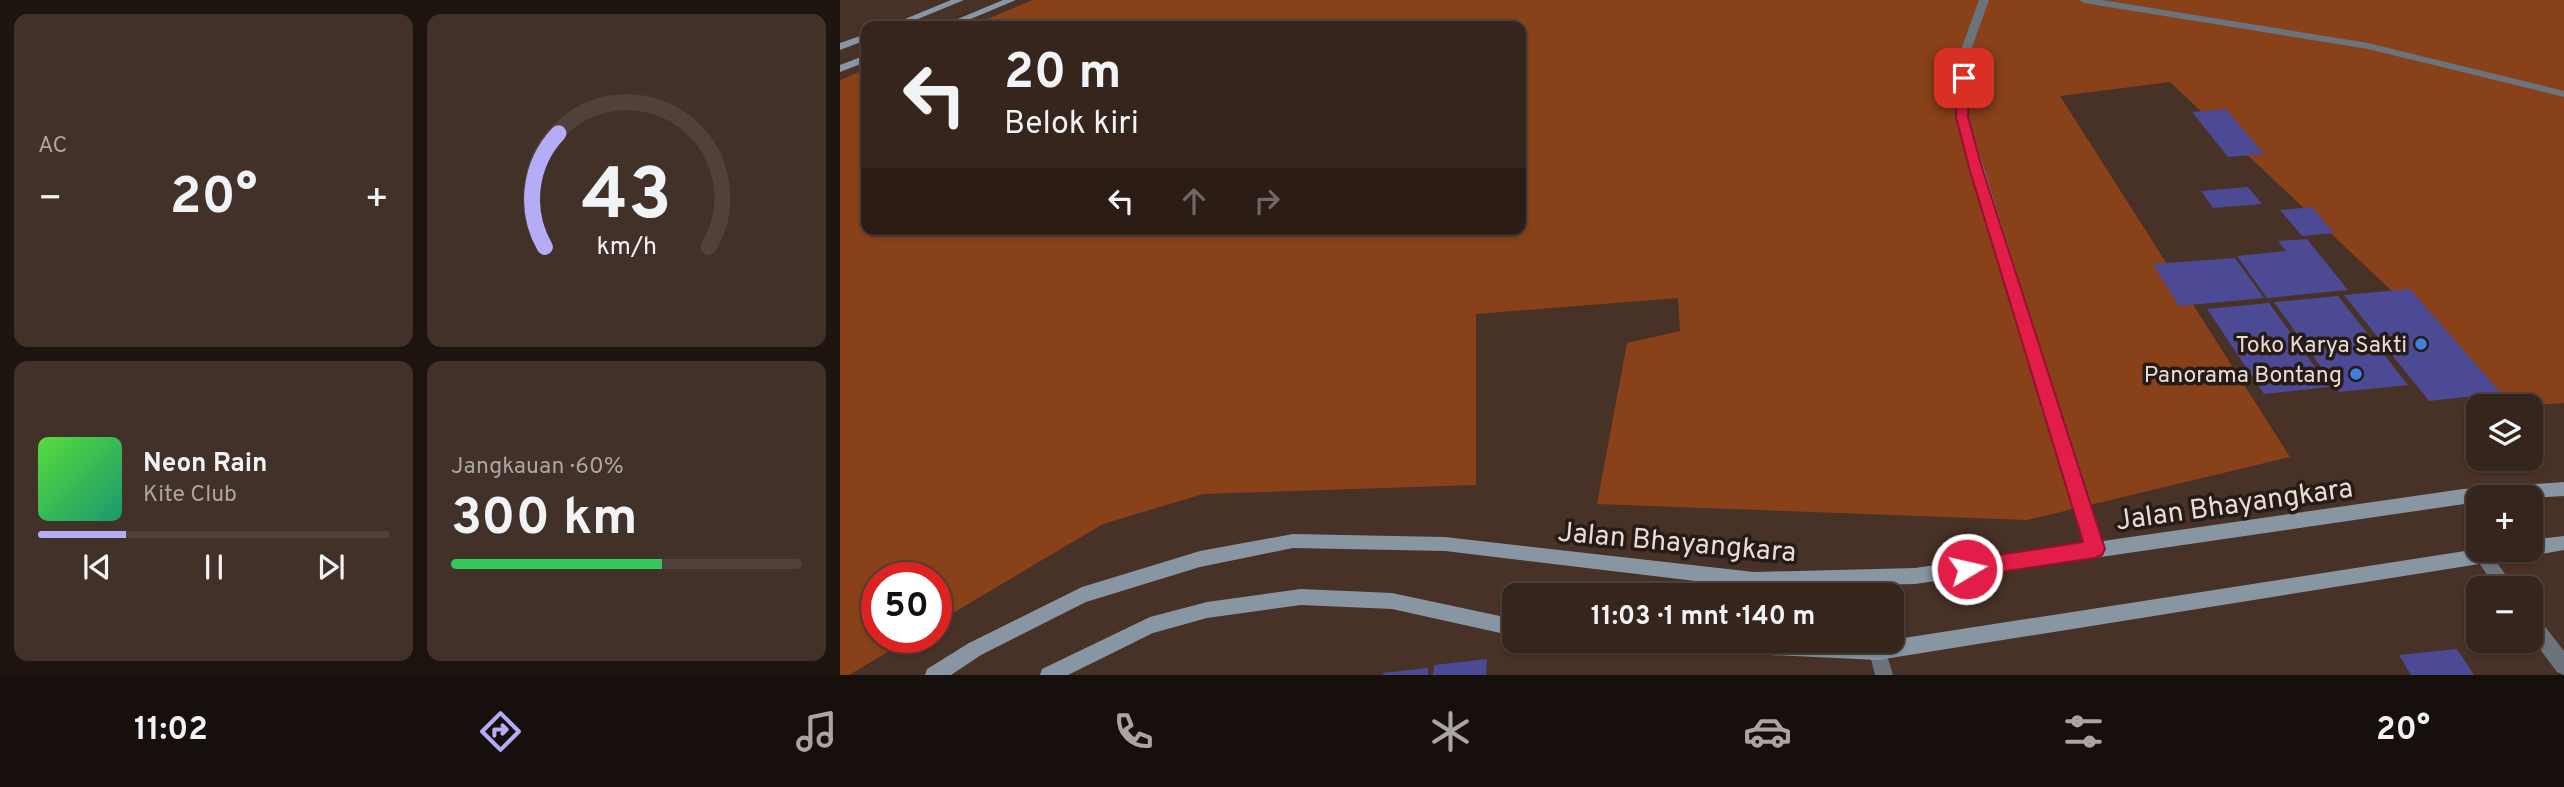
<!DOCTYPE html>
<html lang="id">
<meta charset="utf-8">
<style>
:root{--surface:#36251c;--page:#413129;--text:#f1f3f6;--muted:#aaa5a3;--line:#50423b;--accent:#b5acf8}
body{margin:0;font-family:Overpass,sans-serif;background:var(--page);color:var(--text);height:100vh;display:flex;flex-direction:column;font-size:26px;white-space:nowrap}
*{box-sizing:border-box;margin:0}
p{font-size:23px;color:var(--muted)}
.icon{flex:none;width:38px;height:38px;fill:none;stroke:currentColor;stroke-width:2;stroke-linecap:round;stroke-linejoin:round}
.map{position:relative;flex:1;overflow:hidden}
.drawer{display:flex;flex-direction:column;gap:14px;padding:14px;background:#1e140f;width:840px}
.drawer>*{flex:none}
.top-card{position:absolute;left:21px;top:21px;width:665px;height:214px;border-radius:14px;box-shadow:0 2px 5px #0004,0 0 0 2px var(--line);background:#36251c;color:var(--text);overflow:hidden}
.tools{position:absolute;left:1626px;top:394px;display:grid;gap:14px}
.tools a{display:grid;place-items:center;width:77px;height:77px;border-radius:14px;background:var(--surface);box-shadow:0 2px 5px #0004,0 0 0 2px var(--line);font-size:35px}
.speed{position:absolute;left:21px;top:562px;display:flex;gap:14px;font-size:35px;font-weight:700;text-align:center}
.speed>*{display:grid;place-content:center;width:91px;height:91px;border-radius:50%;background:var(--surface);box-shadow:0 2px 5px #0004,0 0 0 2px var(--line);line-height:1}
.speed .limit{border:10px solid #d22;background:#fff;color:#111}
.pin{position:absolute;display:grid;place-items:center;width:60px;height:60px;color:#fff;margin:-30px;border-radius:14px;box-shadow:0 4px 10px #0006}
.me{position:absolute;width:77px;margin:-38px;rotate:81deg;stroke-linejoin:round;filter:drop-shadow(0 0 5px #0008)}
.turn{display:flex;align-items:center;gap:24px;height:147px;padding:0 28px;font-size:32px}
.turn .icon{width:91px;height:91px;stroke-width:2.5}
.turn b{display:block;font-size:49px;line-height:60px}
.lanes{display:flex;align-items:center;height:66px;padding:0 28px;background:#0003;justify-content:center;gap:35px;direction:ltr}
.lanes .off{opacity:.35}
.big{font-size:52px;font-weight:700;line-height:1.1}
.drawer .card{flex:1;display:flex;flex-direction:column;justify-content:center;gap:10px;min-width:0;padding:0 24px;border-radius:14px;background:var(--page)}
.drawer .dial{align-items:center;gap:0}
.dial svg{height:182px;overflow:visible;fill:none;stroke:var(--line);stroke-width:7;stroke-linecap:round;text-anchor:middle}
.dial text{fill:var(--text);stroke:none}
.song{display:flex;align-items:center;gap:21px}
.cover{width:84px;height:84px;border-radius:10px;background:linear-gradient(135deg,hsl(110 70% 55%),hsl(160 70% 35%))}
.played{height:7px;border-radius:4px;background:linear-gradient(90deg,var(--accent) 25%,var(--line) 25%)}
.keys{display:flex;justify-content:space-around;direction:ltr}
.heat{display:flex;justify-content:space-between;align-items:center;font-size:38px;direction:ltr}
.charge{height:10px;border-radius:5px;background:linear-gradient(90deg,#34c759 60%,var(--line) 0)}
.drawer .tiles{flex:1;display:grid;gap:14px;grid-template-columns:repeat(2,1fr)}
.trip{position:absolute;left:662px;top:583px;width:402px;height:70px;border-radius:14px;background:var(--surface);box-shadow:0 2px 5px #0004,0 0 0 2px var(--line);font-weight:700;line-height:70px;text-align:center}
.menu{display:flex;height:112px;justify-content:space-around;align-items:center;background:#160f0b;color:var(--muted)}
.menu .icon{width:49px;height:49px}
.menu .current{color:var(--accent)}
.menu b{font-size:32px;color:var(--text)}
main{display:flex;flex:1;min-height:0}
.map>svg:first-child{display:block}
.green{fill:#884119}
.building{fill:#4c4a95}
.lines{fill:none;stroke-linecap:round;stroke-linejoin:round}
.street{fill:#6b747d;fill-rule:evenodd}
.secondary{fill:#8895a3;fill-rule:evenodd}
.route{fill:#e11d48;stroke:#92132f;stroke-width:2}
.shop-dot{fill:#3f7fe0;stroke:#261c17;stroke-width:2.5}
.labels{text-anchor:middle;stroke-width:7;stroke-linejoin:round;paint-order:stroke}
.poi-label{font-size:23px;fill:#eadbd4;stroke:#261c17;text-anchor:end}
.near-street-label{font-size:28px;fill:#eadbd4;stroke:#261c17}
</style>
<main>
<section class="drawer">
<div class="tiles">
<div class="card"><p>AC</p>
<div class="heat"><a>−</a><b class="big">20°</b><a>+</a></div>
</div>
<div class="card dial"><svg viewBox="0 0 100 80">
<path d="M14 69A42 42 0 1 1 86 69"/>
<path d="M14 69A42 42 0 0 1 20 19" stroke="#b5acf8"/>
<text x="50" y="56" font-size="32" font-weight="700">43</text>
<text x="50" y="72" font-size="11">km/h</text>
</svg></div>
<div class="card">
<div class="song"><i class="cover"></i><div><b>Neon Rain</b><p>Kite Club</p></div></div>
<div class="played"></div>
<div class="keys"><svg class="icon" aria-label="previous" viewBox="0 0 24 24"><path d="M18 5L8 12l10 7zM5 5v14"/></svg><svg class="icon" aria-label="pause" viewBox="0 0 24 24"><path d="M8 5v14M16 5v14"/></svg><svg class="icon" aria-label="next" viewBox="0 0 24 24"><path d="M6 5l10 7-10 7zM19 5v14"/></svg></div>
</div>
<div class="card"><p>Jangkauan · 60%</p><b class="big">300 km</b><div class="charge"></div></div>
</div>
</section>
<div class="map">
<svg width="1724" height="675" viewBox="0 0 1724 675">
<rect width="100%" height="100%" fill="#483126"/>
<path class="green" d="M193,0H1724V403L1674,406L1330,82L1220,96L1450,457L1187,520L757,504L787,343L840,331L838,298L636,314V485L363,494L263,524L96,623V578H37V637H73L9,675H0V80L26,69V229H681V26H130Z"/>
<path class="building" d="M1386,109L1424,154L1388,157L1352,112Z
M1408,187L1422,204L1373,208L1361,191Z
M1472,207L1494,233L1462,236L1440,210Z
M1467,239L1508,290L1427,298L1397,256L1446,251L1438,241Z
M1395,258L1424,298L1339,306L1313,264Z
M1570,289L1661,393L1589,401L1504,295Z
M1498,296L1568,385L1499,392L1434,302Z
M1429,303L1489,387L1424,394L1367,309Z
M1617,649L1634,675H1571L1559,655Z
M647,659L646,675H593L594,665Z
M588,668V675H543V673Z"/>
<g class="lines">
<path class="street" d="M1139,0H1149L1132,47L1128,117L1263,549L1261,554L1255,557L1249,554L1247,549L1116,117L1122,47Z
M1239,0H1262L1528,43L1724,91V97L1528,49L1244,3Z
M1638,548V550H1648L1675,588H1656L1633,554Z
M1690,613L1696,615L1724,651V675L1717,672L1690,636Z
M1038,642L1044,645L1053,675H1035L1029,651L1032,645Z"/>
<path class="secondary" d="M111,0H124L61,26H48Z
M163,0H176L114,26H101Z
M26,34V40L0,50V43Z
M26,55V62L0,72V65Z
M1724,482V496L1690,498L1638,497V502L1075,584L914,588L605,551L453,548L360,567L246,602L141,655L111,675H85L87,669L129,643L242,587L360,551L453,534L605,537L914,572L1075,568L1623,489Z
M1724,536V550L1690,556L1684,553L1677,558L1038,660L804,649L798,646L795,640L1038,642L1638,549L1690,550V540Z
M461,589L552,593L674,619V636L552,609L461,605L367,618L313,633L228,675H200L202,669L310,617L367,602Z"/>
</g>
<path class="route" d="M1124,74L1130,78L1128,117L1143,171L1265,549L1262,555L1255,558L1127,577L1120,575L1117,569L1120,562L1127,560L1243,542L1130,171L1116,117L1118,78Z"/>
<g class="shop-dot">
<circle cx="1581" cy="344" r="7"/>
<circle cx="1516" cy="374" r="7"/>
</g>
<g class="labels">
<g class="poi-label">
<text x="1567" y="352">Toko Karya Sakti</text>
<text x="1502" y="382">Panorama Bontang</text>
</g>
<g class="near-street-label">
<text transform="translate(1394 503) rotate(-8)" y="10">Jalan Bhayangkara</text>
<text transform="translate(837 541) rotate(5)" y="10">Jalan Bhayangkara</text>
</g>
</g>
</svg>
<div class="tools">
<a><svg class="icon" aria-label="layers" viewBox="0 0 24 24"><path d="M12 4l9 5-9 5-9-5zM3 14l9 5 9-5"/></svg></a>
<a>+</a>
<a>−</a>
</div>
<div class="speed"><div class="limit">50</div></div>
<div class="pin" style="left:1124px;top:78px;background:#d93025"><svg class="icon" aria-label="arrive" viewBox="0 0 24 24"><path d="M6 21V4h12l-3 4 3 4H6"/></svg></div>
<svg class="me" style="left:1127px;top:569px" viewBox="-20 -20 40 40"><circle r="17" fill="#e11d48" stroke="#fff" stroke-width="3"/><path d="M0-11L8 9 0 5-8 9z" fill="#fff"/></svg>
<div class="trip">11:03 · 1 mnt · 140 m</div>
<div class="top-card">
<div class="turn"><svg class="icon" aria-label="left" viewBox="0 0 24 24"><path d="M17 20v-9H6M10 6l-5 5 5 5"/></svg><div><b>20 m</b>Belok kiri</div></div>
<div class="lanes"><svg class="icon" aria-label="left" viewBox="0 0 24 24"><path d="M17 20v-9H6M10 6l-5 5 5 5"/></svg><svg class="icon off" aria-label="ahead" viewBox="0 0 24 24"><path d="M12 20V5M6 11l6-6 6 6"/></svg><svg class="icon off" aria-label="right" viewBox="0 0 24 24"><path d="M7 20v-9h11M14 6l5 5-5 5"/></svg></div>
</div>
</div>
</main>
<nav class="menu">
<b>11:02</b>
<svg class="icon current" aria-label="directions" viewBox="0 0 24 24"><path d="M12 3l9 9-9 9-9-9zM9 14v-3h6M13 9l2 2-2 2"/></svg>
<svg class="icon" aria-label="music" viewBox="0 0 24 24"><path d="M9 18V5l10-2v13"/><circle cx="6" cy="18" r="3"/><circle cx="16" cy="16" r="3"/></svg>
<svg class="icon" aria-label="phone" viewBox="0 0 24 24"><path d="M5 4h4l2 5-3 2q2 4 5 5l2-3 5 2v4C11 20 4 13 5 4z"/></svg>
<svg class="icon" aria-label="climate" viewBox="0 0 24 24"><path d="M12 3v18M4 7l16 10M4 17L20 7"/></svg>
<svg class="icon" aria-label="car" viewBox="0 0 24 24"><path d="M5 17H2v-5l4-1 3-4h7l3 4 3 1v5h-3M9 17h6M6 11h13"/><circle cx="7" cy="17" r="2"/><circle cx="17" cy="17" r="2"/></svg>
<svg class="icon" aria-label="filters" viewBox="0 0 24 24"><path d="M4 7h16M4 17h16"/><circle cx="9" cy="7" r="2"/><circle cx="15" cy="17" r="2"/></svg>
<b>20°</b>
</nav>
